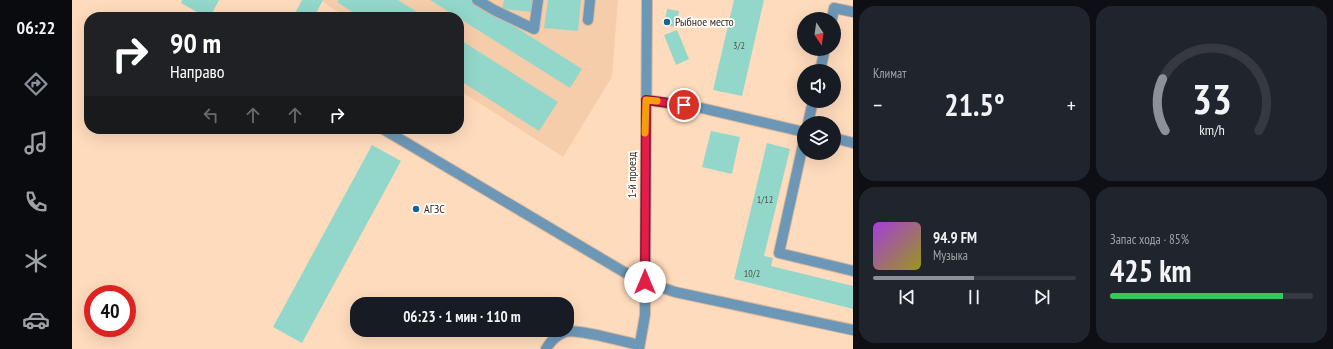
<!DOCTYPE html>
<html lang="ru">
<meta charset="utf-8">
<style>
:root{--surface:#171b24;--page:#20242c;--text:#f1f3f6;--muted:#9ea1a6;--line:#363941;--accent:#8c9099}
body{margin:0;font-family:"PT Sans Narrow",sans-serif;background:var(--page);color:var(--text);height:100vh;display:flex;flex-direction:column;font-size:15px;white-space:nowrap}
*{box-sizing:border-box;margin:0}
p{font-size:13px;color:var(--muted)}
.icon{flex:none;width:22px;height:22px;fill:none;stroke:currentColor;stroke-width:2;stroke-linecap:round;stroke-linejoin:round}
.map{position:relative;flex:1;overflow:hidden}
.sheet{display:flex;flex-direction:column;gap:6px;padding:6px;background:#0d0f14;width:480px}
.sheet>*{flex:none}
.banner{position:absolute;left:12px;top:12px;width:380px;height:122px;border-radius:16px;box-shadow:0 4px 16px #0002;background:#202124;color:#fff;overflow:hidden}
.needle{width:26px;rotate:167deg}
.controls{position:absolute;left:725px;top:12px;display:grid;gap:8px}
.controls a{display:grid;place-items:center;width:44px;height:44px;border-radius:50%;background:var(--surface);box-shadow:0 4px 16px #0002;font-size:20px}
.speed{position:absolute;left:12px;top:285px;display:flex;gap:8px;font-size:20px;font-weight:700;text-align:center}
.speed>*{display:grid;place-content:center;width:52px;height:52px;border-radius:50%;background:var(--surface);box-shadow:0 4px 16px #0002;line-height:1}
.speed .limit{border:6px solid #d22;background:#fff;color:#111}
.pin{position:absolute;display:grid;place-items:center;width:34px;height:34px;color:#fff;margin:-17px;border:2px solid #fff;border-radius:50%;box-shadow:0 1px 4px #0007}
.me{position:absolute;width:44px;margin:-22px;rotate:0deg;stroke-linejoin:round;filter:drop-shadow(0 0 3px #0008)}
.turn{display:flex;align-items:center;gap:14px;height:84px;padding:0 20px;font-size:18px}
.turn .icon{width:52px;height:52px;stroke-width:2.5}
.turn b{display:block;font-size:28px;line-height:34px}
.lanes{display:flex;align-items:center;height:38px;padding:0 20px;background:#0003;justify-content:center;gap:20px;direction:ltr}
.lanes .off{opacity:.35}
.big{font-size:30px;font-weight:800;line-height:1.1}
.sheet .tile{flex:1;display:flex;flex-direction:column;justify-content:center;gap:6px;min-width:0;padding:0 14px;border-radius:16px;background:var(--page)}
.sheet .dial{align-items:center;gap:0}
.dial svg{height:104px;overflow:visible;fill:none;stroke:var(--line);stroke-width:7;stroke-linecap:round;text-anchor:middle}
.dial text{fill:var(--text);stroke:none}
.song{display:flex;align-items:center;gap:12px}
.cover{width:48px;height:48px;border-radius:6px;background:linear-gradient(135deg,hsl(280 70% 55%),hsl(60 70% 35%))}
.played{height:4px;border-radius:2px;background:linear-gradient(90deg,var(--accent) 50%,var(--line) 50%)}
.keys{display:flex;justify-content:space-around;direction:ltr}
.heat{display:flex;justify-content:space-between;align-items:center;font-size:22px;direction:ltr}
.charge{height:6px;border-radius:3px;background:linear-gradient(90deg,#34c759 85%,var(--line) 0)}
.sheet .tiles{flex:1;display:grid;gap:6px;grid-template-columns:repeat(2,1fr)}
.trip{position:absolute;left:278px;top:297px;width:224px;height:40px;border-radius:16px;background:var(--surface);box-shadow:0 4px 16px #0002;font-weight:800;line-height:40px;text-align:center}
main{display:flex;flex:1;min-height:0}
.tabs{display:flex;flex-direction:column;width:72px;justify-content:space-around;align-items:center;background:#090b0e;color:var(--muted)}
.tabs .icon{width:28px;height:28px}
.tabs .selected{color:var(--accent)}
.tabs b{font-size:18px;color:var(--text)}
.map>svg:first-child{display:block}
.built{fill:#f5cdab}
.building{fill:#93d7ca}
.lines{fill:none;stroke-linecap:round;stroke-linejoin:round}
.minor-casing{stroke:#d7b79c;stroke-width:12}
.minor{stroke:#6d97b7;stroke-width:10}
.route-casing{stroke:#92132f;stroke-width:10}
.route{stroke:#e11d48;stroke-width:7}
.slow{stroke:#f59e0b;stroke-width:7}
.poi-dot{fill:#106596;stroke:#fff;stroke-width:1.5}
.labels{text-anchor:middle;stroke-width:3.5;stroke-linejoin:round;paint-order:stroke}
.number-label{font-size:10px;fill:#505446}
.poi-label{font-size:12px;fill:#39281a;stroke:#fff;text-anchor:start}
.street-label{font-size:12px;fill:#39281a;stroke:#fff}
</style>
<main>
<nav class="tabs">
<b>06:22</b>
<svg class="icon selected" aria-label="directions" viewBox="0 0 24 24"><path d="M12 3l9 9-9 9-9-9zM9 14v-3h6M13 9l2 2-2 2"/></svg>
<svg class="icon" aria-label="music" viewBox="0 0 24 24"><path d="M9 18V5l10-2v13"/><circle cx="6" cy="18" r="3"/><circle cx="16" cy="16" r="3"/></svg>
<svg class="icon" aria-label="phone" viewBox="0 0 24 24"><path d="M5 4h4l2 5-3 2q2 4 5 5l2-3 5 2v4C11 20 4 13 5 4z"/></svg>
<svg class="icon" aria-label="climate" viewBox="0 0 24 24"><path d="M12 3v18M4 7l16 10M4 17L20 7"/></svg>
<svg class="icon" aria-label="car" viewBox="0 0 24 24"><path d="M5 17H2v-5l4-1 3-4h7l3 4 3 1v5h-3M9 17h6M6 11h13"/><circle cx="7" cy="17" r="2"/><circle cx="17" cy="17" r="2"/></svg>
</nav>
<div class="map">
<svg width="781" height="349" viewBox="0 0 781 349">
<rect width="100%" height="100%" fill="#ffdbbd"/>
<path class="built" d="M248,0H546L540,77L491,157L387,90V17H274Z"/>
<path class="building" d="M110,0H147L138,17H134L109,3Z
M230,0H251L242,17H221Z
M267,0H326L353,17H288L265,2Z
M358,0H401L510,69L498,88Z
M432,0H460L459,12L430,9Z
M476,0H509L506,31L472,28Z
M662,0H692L670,96L641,90Z
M595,9L607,11L604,27L592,25Z
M605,30L617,59L604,65L592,35Z
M387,39L486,102L467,131L387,80Z
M639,131L668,137L660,174L630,167Z
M695,143L718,149L692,256L701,258L699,266L781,286V309L662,279Z
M300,145L329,161L230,343L201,327Z"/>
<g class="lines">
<g class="minor-casing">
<path id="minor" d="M405,0L422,10L462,29L466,0
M760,19L762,8L781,12
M516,20L518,0
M748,71L753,49
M574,100L625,107L732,132
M736,123L741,101
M311,129L552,272L573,282L603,292L781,330
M762,138L781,143
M732,140L707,253L781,271
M474,349C478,342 485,335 493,332C504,328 553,342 567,345
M567,349L573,315L575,0"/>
</g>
<use href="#minor" class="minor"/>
</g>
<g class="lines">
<g class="route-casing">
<path id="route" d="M573,282L574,100L612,105"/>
</g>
<use href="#route" class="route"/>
<path class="slow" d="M573,133L574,100L585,101"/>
</g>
<g class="poi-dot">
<circle cx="595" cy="22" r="4"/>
<circle cx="344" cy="209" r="4"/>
</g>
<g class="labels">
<g class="number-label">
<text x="667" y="49">3/2</text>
<text x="693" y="203">1/12</text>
<text x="680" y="277">10/2</text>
</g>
<g class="poi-label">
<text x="603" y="26">Рыбное место</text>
<text x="352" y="213">АГЗС</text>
</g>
<g class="street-label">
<text transform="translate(560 175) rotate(-90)" y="4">1-й проезд</text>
</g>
</g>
</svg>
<div class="controls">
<a><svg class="needle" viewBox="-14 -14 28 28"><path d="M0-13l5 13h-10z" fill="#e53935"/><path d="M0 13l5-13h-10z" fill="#9ea1a6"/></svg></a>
<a><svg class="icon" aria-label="sound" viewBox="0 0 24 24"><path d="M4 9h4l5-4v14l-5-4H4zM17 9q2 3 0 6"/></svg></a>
<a><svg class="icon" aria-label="layers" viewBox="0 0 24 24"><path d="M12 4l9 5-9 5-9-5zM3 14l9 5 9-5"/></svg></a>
</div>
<div class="speed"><div class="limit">40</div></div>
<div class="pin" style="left:612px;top:105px;background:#d93025"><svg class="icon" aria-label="arrive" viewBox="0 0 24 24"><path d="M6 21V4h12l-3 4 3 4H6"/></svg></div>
<svg class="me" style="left:573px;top:282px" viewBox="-20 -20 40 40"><circle r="19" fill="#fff"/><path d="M0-13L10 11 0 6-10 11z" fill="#e11d48"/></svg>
<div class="trip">06:23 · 1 мин · 110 m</div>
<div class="banner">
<div class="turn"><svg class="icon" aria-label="right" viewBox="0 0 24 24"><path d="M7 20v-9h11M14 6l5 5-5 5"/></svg><div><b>90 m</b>Направо</div></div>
<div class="lanes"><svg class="icon off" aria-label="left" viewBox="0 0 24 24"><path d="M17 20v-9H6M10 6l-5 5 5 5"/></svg><svg class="icon off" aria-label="ahead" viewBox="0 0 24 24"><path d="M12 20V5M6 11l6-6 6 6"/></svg><svg class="icon off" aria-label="ahead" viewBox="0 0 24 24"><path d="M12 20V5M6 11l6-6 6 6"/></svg><svg class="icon" aria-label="right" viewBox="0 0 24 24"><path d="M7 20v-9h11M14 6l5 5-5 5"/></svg></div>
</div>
</div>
<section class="sheet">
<div class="tiles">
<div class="tile"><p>Климат</p>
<div class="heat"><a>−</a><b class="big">21.5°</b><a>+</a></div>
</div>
<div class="tile dial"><svg viewBox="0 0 100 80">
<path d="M14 69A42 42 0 1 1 86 69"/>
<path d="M14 69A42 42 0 0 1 12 29" stroke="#8c9099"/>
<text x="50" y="56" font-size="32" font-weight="700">33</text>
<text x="50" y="72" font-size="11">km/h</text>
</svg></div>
<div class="tile">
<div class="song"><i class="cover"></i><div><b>94.9 FM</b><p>Музыка</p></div></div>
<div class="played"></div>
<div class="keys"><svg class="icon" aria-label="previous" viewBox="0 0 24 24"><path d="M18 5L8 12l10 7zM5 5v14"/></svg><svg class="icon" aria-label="pause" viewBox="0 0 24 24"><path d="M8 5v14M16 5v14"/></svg><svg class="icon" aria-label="next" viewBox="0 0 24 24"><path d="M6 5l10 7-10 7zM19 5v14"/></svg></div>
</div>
<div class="tile"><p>Запас хода · 85%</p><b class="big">425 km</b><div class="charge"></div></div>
</div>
</section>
</main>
